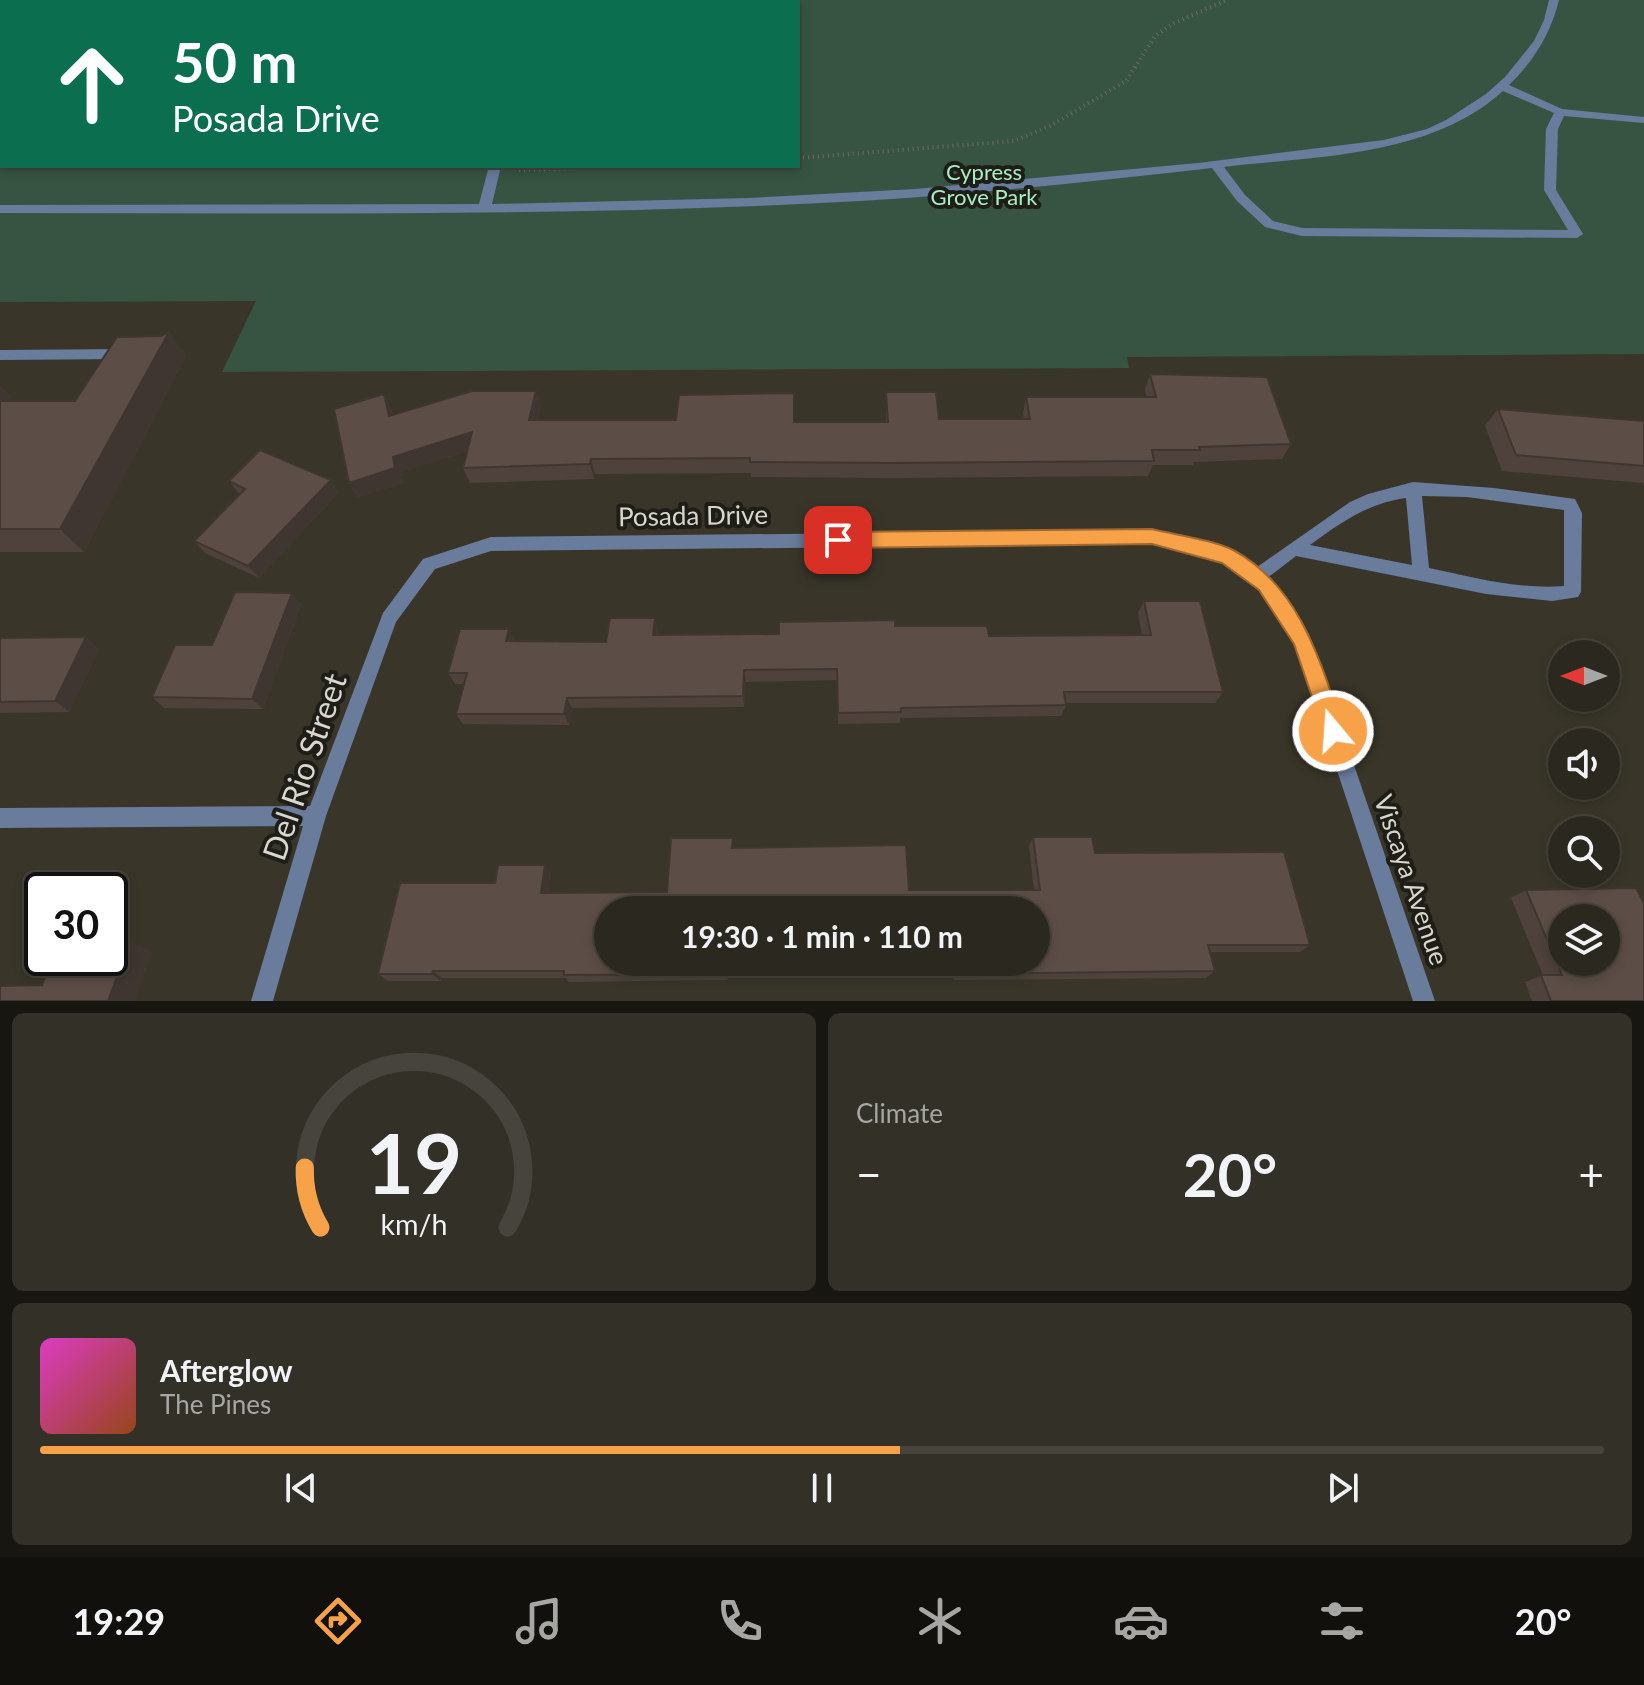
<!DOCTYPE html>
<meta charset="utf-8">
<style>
:root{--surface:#2b281f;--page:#333028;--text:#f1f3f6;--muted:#a6a6a4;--line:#47443d;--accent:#f7a149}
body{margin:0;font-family:Lato,sans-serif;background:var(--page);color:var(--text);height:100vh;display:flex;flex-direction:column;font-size:30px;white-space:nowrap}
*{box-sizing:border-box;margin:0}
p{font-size:26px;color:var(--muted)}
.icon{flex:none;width:44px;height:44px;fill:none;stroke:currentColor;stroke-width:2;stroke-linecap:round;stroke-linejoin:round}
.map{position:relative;height:1001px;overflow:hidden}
.details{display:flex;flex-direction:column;gap:12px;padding:12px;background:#181611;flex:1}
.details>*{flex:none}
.top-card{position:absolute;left:0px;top:0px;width:800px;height:168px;box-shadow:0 4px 12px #0003,0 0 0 2px var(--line);background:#0b6e4f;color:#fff;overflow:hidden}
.needle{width:52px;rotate:270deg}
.controls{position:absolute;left:1548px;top:640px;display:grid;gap:16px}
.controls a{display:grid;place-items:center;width:72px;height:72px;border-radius:50%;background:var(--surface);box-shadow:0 4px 12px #0003,0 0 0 2px var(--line);font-size:40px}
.speed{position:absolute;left:24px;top:872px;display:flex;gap:16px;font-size:40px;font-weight:700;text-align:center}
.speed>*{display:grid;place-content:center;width:104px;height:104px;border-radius:50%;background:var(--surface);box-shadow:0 4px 12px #0003,0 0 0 2px var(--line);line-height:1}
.speed .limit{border:4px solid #111;border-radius:12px;background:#fff;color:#111}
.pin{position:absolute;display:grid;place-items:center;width:68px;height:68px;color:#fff;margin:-34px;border-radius:16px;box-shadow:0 4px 12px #0006}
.me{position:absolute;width:88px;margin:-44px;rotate:342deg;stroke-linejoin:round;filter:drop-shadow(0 0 6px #0008)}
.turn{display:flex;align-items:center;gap:28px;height:168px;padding:0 40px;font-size:36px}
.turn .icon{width:104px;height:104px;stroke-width:2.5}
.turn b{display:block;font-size:56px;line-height:68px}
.big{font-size:60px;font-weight:700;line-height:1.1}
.details .tile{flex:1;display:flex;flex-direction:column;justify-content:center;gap:12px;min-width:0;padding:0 28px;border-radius:12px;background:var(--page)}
.details .dial{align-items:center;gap:0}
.dial svg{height:208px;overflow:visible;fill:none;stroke:var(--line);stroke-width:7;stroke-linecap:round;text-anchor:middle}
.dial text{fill:var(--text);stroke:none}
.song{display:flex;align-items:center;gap:24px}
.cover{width:96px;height:96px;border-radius:12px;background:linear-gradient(135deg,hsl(310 70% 55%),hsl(20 70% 35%))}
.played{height:8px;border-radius:4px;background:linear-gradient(90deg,var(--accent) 55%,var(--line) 55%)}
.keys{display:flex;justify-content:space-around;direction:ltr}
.heat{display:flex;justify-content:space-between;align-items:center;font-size:44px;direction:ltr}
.details .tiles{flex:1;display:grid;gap:12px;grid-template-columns:1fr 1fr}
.tile:last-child{grid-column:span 2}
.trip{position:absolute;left:594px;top:896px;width:456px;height:80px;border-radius:40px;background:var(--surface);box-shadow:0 4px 12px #0003,0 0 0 2px var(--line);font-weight:700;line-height:80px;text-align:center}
.tab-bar{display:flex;height:128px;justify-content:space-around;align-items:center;background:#11100c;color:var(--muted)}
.tab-bar .icon{width:56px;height:56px}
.tab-bar .on{color:var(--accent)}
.tab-bar b{font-size:36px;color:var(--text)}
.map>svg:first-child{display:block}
.green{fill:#375443;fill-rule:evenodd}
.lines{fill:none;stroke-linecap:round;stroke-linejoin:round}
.path{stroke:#6d6a5f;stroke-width:4;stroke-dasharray:1 4;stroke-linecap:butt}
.lane{fill:#697c9c;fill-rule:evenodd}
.street{fill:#697c9c;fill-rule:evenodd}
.wall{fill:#4f423c}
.shaded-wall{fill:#403631}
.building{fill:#5c4d46;stroke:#403631;stroke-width:2;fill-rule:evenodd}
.route{fill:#f7a149;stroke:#a1692f;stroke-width:2}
.labels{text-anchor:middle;stroke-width:8;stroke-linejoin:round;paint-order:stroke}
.far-park-label{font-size:22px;fill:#a7eec3;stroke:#1f1d17}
.street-label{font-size:26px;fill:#d8d6ce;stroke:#1f1d17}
.near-street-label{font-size:32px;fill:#d8d6ce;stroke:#1f1d17}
</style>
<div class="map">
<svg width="1644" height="1001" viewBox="0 0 1644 1001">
<rect width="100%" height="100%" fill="#393629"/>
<path class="green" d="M0,0H1644V354L1127,357L1129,368L222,372L256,301L0,302ZM2,2H798V166H2Z"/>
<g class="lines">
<path class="path" d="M798,158L1014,141L1050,126L1126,81L1155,36L1172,24L1227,0
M458,166L473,168
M519,170L650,166"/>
<path class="lane" d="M543,0H553V2H543Z
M602,0H612V2H602Z
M697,0H707V2H697Z
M1549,0H1559C1551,33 1534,61 1509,85L1562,109L1644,117V123L1564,116L1558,129L1556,190L1583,234L1577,238L1302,236L1265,227L1237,201L1212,168C1095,181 978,194 860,201C574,217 287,213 0,213V205L479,204L489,166H501L492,204L749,198L915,189L1198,163L1384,140L1427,129L1446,120L1486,94L1505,77L1534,41L1544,20ZM1503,91L1554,113L1546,129L1544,190L1568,230L1302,228L1273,221L1245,195L1224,167C1317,156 1430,157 1503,91Z
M126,349L133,354L126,359L0,360V350Z
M1413,482L1494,488L1575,499L1582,513L1581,592L1578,597L1552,601L1486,594L1296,556L1262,582L1256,584L1250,582L1248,577L1250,572L1350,502L1368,494ZM1422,496L1467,497L1564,510V586C1520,590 1472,577 1429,568ZM1406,498L1412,565L1310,545C1340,523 1368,503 1406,498Z"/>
<path class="street" d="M1152,530L1234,551L1272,579L1309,634L1435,1001H1413L1295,643L1260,589L1223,562L1152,544L491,551L435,569L396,622L326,816L273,1001H251L303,826L0,828V808L310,806L383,613L423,559L491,537Z"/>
</g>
<path class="wall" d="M169,332L186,356L84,552H0V386L11,397L8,401H75Z
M1150,374L1291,444L1282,459L1194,462L1193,465H1153L1148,476L889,478L751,477V473L595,474L594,479L470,483L463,468L467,451L401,472L403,483L358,497L349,483L391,409L393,415L536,391L541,406L537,420L886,422V392L939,419H1024L1023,413L1026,397H1147L1145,390Z
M1498,409L1644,421V486L1643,483L1502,471L1485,426Z
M229,481L339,492L259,578L205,553L194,541L240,495Z
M292,593L301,605L263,709L164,708L152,697L212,645Z
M1144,601L1223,692L1215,703H1066V705L1061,716L900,718V723L838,724L837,680L746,682L744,707L572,708L569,725L463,724L456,714L464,684H455L448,673L514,641L606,642L658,630V635L779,634L895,626L989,636L1142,635L1138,613Z
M0,638L99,649L69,712L0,713Z
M1033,837L1095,853L1310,945L1300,952H1210L1215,971L1206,978L954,980V974L854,976L853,962H1036L608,910L729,962L728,980L569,982L566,978H442L441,981H388L378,974L495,883L551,873L548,893L667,892L734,848L909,890H1034L1029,846Z
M1526,890L1644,1001H1532L1525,982L1543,975L1511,898Z"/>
<path class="shaded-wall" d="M169,332L186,356L84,552L60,529Z
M0,386L11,397L0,414Z
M536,391L541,406L534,435L529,420Z
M384,394L391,409L396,431L389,416Z
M472,432L479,447L401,472L403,483L358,497L349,483L393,457Z
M591,459L595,474L594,479L590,464Z
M331,480L339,492L259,578L248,566Z
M292,593L301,605L263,709L252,699Z
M655,618L658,630L657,647L653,635Z
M509,629L515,641H506Z
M86,637L99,649L69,712L55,701Z
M744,670L746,682L744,707L743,696Z
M567,698L572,708L569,725L564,714Z
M545,865L551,873L547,901L541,893Z
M130,942L152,952L135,1001H108Z
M727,962H729L728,980L726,974Z
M433,971L442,978L441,981L432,974Z"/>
<path class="building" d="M169,332L60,529H0V401H75L117,337L161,336Z
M1150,374L1267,377L1291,444L1199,447L1200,450H1152L1154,461L891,463L750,462V458L591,459L590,464L463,468L472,432L393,457L395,468L349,483L334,409L384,394L389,416L472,391H536L529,420H676L679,395L794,393V422H888L886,392H936L939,419H1030L1026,397H1156Z
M1498,409L1644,421V466L1516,455Z
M260,450L331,480L248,566L194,541L245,489L229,481Z
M235,592L292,593L252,699L152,697L175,645H212Z
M1144,601H1200L1223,692H1064L1066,705L901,708V712L838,713L837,669L744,670L743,696L567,698L564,714H456L467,673H448L460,629H509L506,641L606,642L610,618H655L653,635L779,634V622L895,620V626H987L989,636L1151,635Z
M86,637L55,701L0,702V638Z
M1033,837H1092L1095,853L1284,852L1310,945H1208L1215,971L957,974V967L854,970V962H1036V910H608V962H727L726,974L564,975V971H433L432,974H378L400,883H495L498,865H545L541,893L667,892L671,838H733L732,848L906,845L909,890H1040Z
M1636,888L1644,903V1001H1551L1541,975H1562L1526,890ZM1562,918H1606V962H1562Z
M130,942L108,1001H0V986L42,985L53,958H110V943Z"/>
<path class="route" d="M1152,529C1176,535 1215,540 1235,551C1301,588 1321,664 1344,731L1341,738L1333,741L1326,738L1294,644L1259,590L1222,563L1152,544L838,548L831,546L828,540L831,535L838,532Z"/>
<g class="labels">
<g class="far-park-label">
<text x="984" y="180">Cypress<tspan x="984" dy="25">Grove Park</tspan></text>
</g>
<g class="street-label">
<text transform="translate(693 516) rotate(-1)" y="9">Posada Drive</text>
<text transform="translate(1411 880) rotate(71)" y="9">Viscaya Avenue</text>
</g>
<g class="near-street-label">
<text transform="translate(305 767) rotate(-71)" y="11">Del Rio Street</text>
</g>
</g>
</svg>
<div class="controls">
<a><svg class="needle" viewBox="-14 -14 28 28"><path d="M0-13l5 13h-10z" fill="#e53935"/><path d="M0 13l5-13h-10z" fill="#a6a6a4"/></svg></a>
<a><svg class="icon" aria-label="sound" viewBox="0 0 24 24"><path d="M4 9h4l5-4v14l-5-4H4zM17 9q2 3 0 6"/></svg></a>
<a><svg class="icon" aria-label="search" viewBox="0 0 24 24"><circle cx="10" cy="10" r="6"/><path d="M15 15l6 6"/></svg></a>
<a><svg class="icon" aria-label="layers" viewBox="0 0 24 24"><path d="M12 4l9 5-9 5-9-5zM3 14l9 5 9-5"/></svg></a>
</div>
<div class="speed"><div class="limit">30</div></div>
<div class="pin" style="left:838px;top:540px;background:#d93025"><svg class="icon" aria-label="arrive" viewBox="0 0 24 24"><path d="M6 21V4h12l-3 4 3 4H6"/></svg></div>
<svg class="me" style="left:1333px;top:731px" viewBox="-20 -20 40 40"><circle r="17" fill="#f7a149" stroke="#fff" stroke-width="3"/><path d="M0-11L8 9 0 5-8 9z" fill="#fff"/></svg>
<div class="trip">19:30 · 1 min · 110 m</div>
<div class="top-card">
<div class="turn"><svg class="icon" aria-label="ahead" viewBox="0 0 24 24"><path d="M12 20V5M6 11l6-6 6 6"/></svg><div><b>50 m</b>Posada Drive</div></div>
</div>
</div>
<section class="details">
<div class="tiles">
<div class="tile dial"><svg viewBox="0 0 100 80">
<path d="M14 69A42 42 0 1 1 86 69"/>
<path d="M14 69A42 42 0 0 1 8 46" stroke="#f7a149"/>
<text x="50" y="56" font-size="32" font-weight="700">19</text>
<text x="50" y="72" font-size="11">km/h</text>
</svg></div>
<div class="tile"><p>Climate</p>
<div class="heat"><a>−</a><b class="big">20°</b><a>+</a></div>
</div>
<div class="tile">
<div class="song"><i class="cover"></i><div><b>Afterglow</b><p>The Pines</p></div></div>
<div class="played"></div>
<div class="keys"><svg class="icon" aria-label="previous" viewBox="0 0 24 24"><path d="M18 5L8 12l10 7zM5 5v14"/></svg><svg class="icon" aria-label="pause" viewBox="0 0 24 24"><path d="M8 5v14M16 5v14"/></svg><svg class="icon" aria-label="next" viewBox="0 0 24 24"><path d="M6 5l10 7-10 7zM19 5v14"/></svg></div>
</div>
</div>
</section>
<nav class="tab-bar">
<b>19:29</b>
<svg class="icon on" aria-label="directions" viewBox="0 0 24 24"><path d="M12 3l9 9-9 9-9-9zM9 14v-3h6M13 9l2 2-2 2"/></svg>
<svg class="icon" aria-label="music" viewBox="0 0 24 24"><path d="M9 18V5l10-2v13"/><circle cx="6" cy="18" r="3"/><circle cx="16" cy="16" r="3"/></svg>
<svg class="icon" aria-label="phone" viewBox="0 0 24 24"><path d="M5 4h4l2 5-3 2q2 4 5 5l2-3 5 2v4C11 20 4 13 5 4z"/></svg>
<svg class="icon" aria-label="climate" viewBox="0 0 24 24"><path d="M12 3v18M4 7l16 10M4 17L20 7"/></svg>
<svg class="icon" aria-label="car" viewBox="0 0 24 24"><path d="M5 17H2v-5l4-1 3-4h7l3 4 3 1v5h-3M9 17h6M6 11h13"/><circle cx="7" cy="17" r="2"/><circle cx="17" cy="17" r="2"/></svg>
<svg class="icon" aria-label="filters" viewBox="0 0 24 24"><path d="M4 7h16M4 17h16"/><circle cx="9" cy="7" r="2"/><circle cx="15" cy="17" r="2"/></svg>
<b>20°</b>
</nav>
